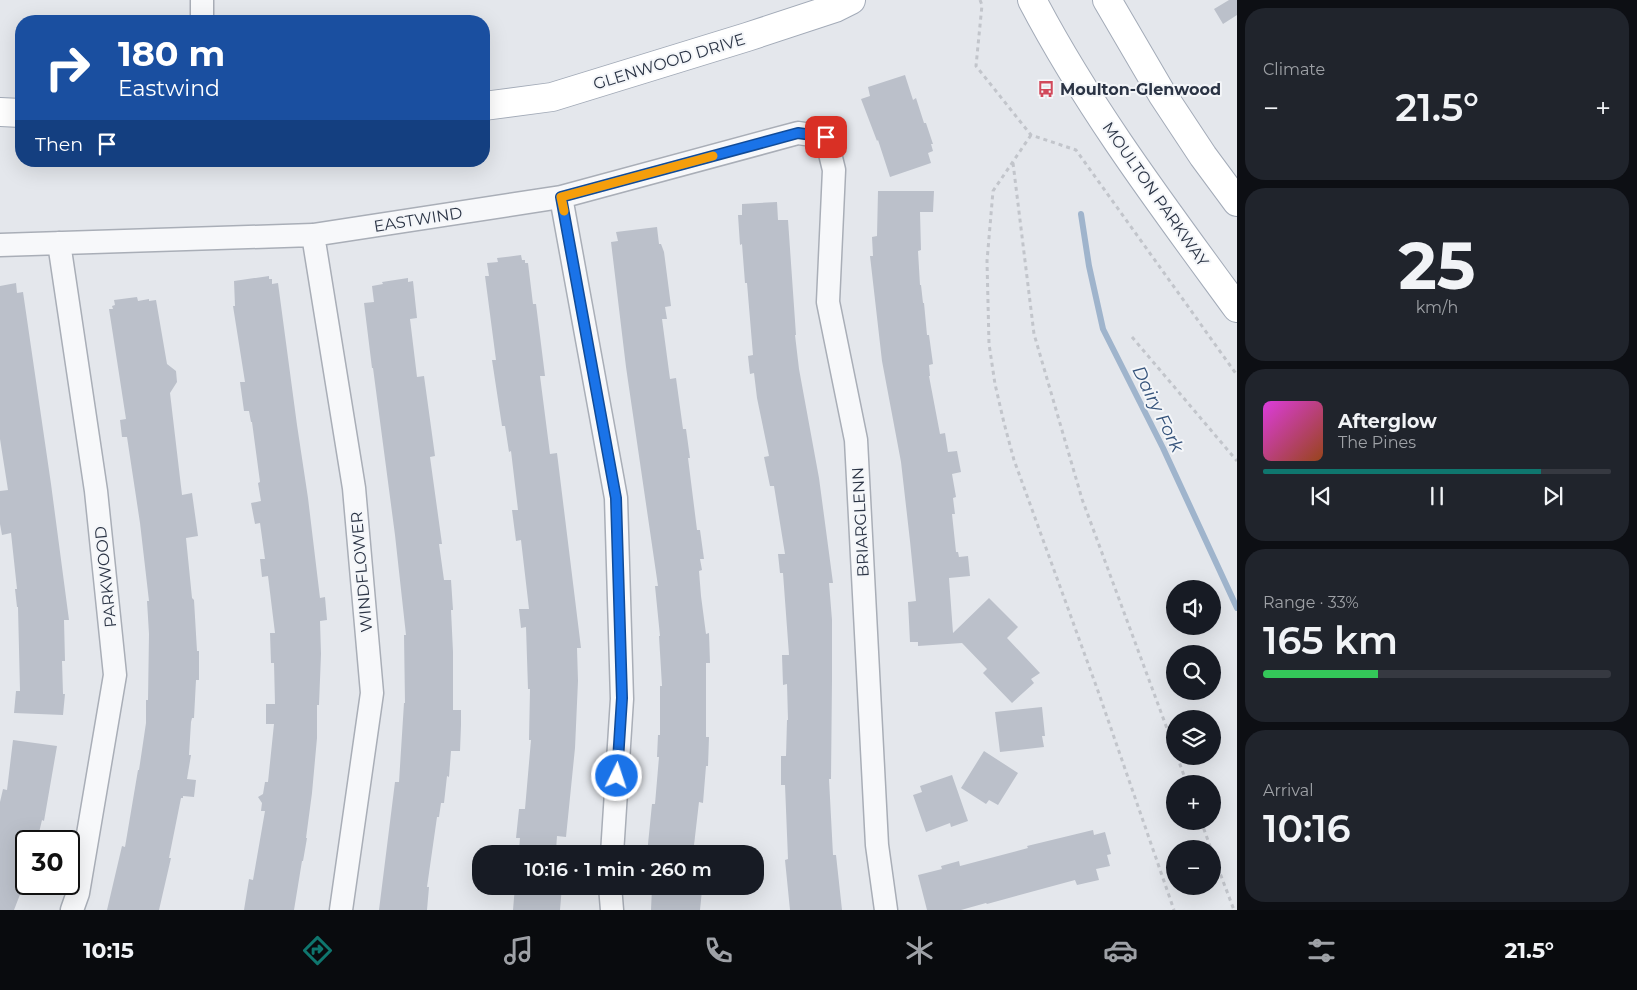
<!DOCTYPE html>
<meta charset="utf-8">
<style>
:root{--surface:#171b24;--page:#20242c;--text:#f1f3f6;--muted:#9ea1a6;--line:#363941;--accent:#0f766e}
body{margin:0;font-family:Montserrat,sans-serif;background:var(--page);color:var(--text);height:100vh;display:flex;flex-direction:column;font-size:19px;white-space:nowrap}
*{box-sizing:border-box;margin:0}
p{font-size:16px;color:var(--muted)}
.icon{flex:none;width:28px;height:28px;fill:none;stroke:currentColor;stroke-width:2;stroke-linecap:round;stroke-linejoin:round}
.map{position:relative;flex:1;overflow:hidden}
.panel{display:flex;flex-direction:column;gap:8px;padding:8px;background:#0d0f14;width:400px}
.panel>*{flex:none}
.banner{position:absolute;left:15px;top:15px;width:475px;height:152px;border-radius:20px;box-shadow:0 5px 20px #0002;background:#1a4fa0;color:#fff;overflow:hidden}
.tools{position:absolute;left:1166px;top:580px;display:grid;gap:10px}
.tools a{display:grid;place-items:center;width:55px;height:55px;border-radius:50%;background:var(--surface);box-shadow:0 5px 20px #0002;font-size:25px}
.speed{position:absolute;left:15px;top:830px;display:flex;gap:10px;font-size:25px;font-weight:700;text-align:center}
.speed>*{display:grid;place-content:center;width:65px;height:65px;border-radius:50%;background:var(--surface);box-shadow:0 5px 20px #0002;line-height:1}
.speed .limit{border:2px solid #111;border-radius:8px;background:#fff;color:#111}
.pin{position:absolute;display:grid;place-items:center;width:42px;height:42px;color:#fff;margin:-21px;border-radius:10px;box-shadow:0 2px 8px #0006}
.me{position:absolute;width:55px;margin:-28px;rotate:4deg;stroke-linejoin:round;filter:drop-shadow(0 0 4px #0008)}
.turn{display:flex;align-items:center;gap:18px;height:105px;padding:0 20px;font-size:22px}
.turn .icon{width:65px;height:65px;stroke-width:2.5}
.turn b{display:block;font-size:35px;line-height:42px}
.then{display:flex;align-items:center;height:48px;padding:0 20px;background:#0003;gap:10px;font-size:19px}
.big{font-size:38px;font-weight:600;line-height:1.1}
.panel .widget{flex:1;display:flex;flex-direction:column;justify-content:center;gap:8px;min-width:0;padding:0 18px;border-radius:20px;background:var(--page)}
.panel .dial{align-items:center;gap:0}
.dial b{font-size:65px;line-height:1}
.song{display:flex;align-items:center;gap:15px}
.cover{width:60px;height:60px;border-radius:8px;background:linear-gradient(135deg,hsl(300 70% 55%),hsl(20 70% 35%))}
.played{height:5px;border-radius:2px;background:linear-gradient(90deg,var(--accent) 80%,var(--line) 80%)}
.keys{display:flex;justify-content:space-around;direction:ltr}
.heat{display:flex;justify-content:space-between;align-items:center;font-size:28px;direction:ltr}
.charge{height:8px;border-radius:4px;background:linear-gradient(90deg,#34c759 33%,var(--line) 0)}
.trip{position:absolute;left:472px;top:845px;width:292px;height:50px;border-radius:20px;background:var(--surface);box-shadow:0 5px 20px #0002;font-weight:600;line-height:50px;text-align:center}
.tab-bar{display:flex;height:80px;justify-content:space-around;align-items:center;background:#090b0e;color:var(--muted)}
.tab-bar .icon{width:35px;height:35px}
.tab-bar .active{color:var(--accent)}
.tab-bar b{font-size:22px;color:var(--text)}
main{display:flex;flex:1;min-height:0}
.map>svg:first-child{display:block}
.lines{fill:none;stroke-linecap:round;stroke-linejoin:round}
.stream{stroke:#9fb4cc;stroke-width:6}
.building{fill:#bbc0ca}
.minor-casing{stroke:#a9aeb7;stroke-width:25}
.major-casing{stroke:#a3abb8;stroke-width:30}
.path{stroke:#c2c5cb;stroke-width:3;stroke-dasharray:4 4;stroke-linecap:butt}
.minor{stroke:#f7f8fa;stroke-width:22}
.major{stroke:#fff;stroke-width:28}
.route-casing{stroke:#114b97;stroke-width:12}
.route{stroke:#1a73e8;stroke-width:9}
.slow{stroke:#f59e0b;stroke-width:9}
.labels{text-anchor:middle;stroke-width:4;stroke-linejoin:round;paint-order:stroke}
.street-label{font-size:16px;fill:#2b3445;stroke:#f4f6f9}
.poi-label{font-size:16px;font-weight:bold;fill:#2b3445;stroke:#f4f6f9;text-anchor:start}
.water-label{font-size:18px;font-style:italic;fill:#34527a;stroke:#f4f6f9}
</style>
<main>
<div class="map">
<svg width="1237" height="910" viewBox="0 0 1237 910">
<rect width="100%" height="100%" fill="#e4e7ec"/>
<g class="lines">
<path class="stream" d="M1081,214L1089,266L1103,329L1163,448L1237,608"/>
</g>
<path class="building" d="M1229,0H1237V15L1223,24L1214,9Z
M905,75L913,100L916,98L924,123H926L933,144H931L933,151L928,153L931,163L890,177L878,140L877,141L861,99L870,96L868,87Z
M878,191H934L933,212H920L921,250L918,251L920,285H921L923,303H924L927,335H929L933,364L929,365L930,376H929L940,434L945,433L948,452L957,451L961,472L952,474L956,497L953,498L955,514H952L956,552H958L959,557L968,556L970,576L949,578L953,633L989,598L1018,627L1007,638L1040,673L1031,679L1034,683L1012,703L983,673L987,669L962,643L918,646V642H910L908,602L916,601L910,541L901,462L882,361L870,256H873L872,237L877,236Z
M777,202L778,220H788L796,335H795L799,369L819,478L833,583H829L832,620V680L831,779H829L833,855H836L842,910H790L785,860L788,859L785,785H781V756H786L787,720H788L787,684L783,685L782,655H789L783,573H780L778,554H785L774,486H770L764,457L769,456L757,398L754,373L750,374L748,356L753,355L747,283H745L742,244L740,245L738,215H742V204Z
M657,227L659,244H661L664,252L671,306L665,307L667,319H662L670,379L676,378L683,429H686L690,458H688L697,530H700L704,559H700L702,570L699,571L701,596L706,634L709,633L710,663H706V737H709L708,766H706L703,803L699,802L693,854H647L652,804H655L659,757H657L658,735H660V686H662L659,636H660L655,586H658L626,367L611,242L618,241L616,232Z
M521,255L522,260H525V263H528L533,304H536L545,376H540L550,454L557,453L581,648H577L578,681L575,748L566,837L557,836L556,850L544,848V853L519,850L520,838H516L519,809H525L531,740H529L530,689H528L526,627L521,628L519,609H529L521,540L516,541L512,510H518L511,451L509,452L505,426H502L492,360H496L485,276H489L487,263L498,262L497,258Z
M269,276V279H272V284L278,283L297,425L308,498L320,598L325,597L327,620L320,621L321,654L319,705H317V738L312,793L306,838H307L303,861H302L294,910H244L249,879L253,880L265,811H261L262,803L258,797L263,794L265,782H268L274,724H266V704H275L274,663H271L270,633H275L268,576L262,577L260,559H265L260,523L255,524L251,503L261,501L258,483L260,482L252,422H251L249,411H244L240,382H245L233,306H235L234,281Z
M408,278V282L413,281L417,318L410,319L417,377L424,376L435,456L430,457L442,544H439L444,580H451L453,610H451L453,652V710H461V725L460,751H451L449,777L447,776L444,803H441L439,817H437L427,887H429L427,910H379L395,782H399L404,703H405L404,635H406L395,535L373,368H372L364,303L374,302L372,286L383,284L382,282Z
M16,283L17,293L23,292L51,484L69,620H64L65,661H62L63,694H65L63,715L14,713L16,691H20L18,607H17L15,589H17L11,533L2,535L0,524V491L8,490L0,439V286Z
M137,297L138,301L149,299V301L156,300L167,364L176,371L177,382L170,393L182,495L192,493L198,536L186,538L192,598L194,600L197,651H199V680H196L194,718H192L191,722L189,755H191L187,779L196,780L194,797L183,796V798H181L169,858H171L159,910H107L122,846L125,847L138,770H139L146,723V700H148L149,634L147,601H149L140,523L127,437H122L120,420L126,419L109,309H113L112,306L115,305L114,300Z
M1042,707L1045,736H1042L1044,747L1000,752L995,712Z
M13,740L57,746L44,821L42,820L38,837L26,835V879L14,910H0V802L3,789L7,790Z
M984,751L1018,773L998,805L989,800L986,804L961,788Z
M952,775L968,821L951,827L950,823L926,832L913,795L922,792L920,786Z
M1093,830L1094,835L1105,832L1111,854L1107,855L1110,866L1096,869L1099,880L1077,885L1075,880L987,904L986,903L961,910H927L918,875L942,869L941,866L959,861L960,866L1028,848L1027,846Z
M515,886H562L560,910H513Z
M652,888L702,890L700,910H651Z"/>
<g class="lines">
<g class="minor-casing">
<path id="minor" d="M202,0V21
M561,197L616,498L622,699L612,854
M313,235L354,488L372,693L341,910
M59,243L96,491L115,675L78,893L72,910
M0,245L313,235L561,197L798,133L826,137L834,170L828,302L856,440L877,845L886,910
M610,886L612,910"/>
</g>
<g class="major-casing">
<path id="major" d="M1032,0C1089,109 1164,208 1237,308
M1107,0L1162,94L1203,156L1237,202
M484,106L552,97L747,37L835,8L851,0
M0,112L21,113"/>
</g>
<path class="path" d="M980,0L982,5L976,66L1031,135L1076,150L1237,375
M1031,135L993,191L987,261L989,344L995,384L1004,423L1014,460L1098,691L1174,910
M1013,163L1034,334L1082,499L1175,750
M1132,337L1237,461
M1177,756L1187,784
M1201,821L1211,849
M1212,852L1234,910"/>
<use href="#minor" class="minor"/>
<use href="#major" class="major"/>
</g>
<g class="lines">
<g class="route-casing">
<path id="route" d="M617,776L622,698L616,498L561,197L798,133L826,137"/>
</g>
<use href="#route" class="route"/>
<path class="slow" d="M564,211L561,197L713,156"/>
</g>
<defs>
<g id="bus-bare" transform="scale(1.35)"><path d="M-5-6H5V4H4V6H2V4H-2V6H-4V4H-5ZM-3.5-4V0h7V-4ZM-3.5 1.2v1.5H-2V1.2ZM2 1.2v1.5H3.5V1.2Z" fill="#d1495b" stroke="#f4f6f9" stroke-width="2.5" paint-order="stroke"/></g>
</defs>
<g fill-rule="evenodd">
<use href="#bus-bare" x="1046" y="89"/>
</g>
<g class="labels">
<g class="street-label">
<text transform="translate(669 61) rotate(-17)" y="6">GLENWOOD DRIVE</text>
<text transform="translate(1156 194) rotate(55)" y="6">MOULTON PARKWAY</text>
<text transform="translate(418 219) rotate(-9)" y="6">EASTWIND</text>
<text transform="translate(860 522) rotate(-93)" y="6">BRIARGLENN</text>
<text transform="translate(361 572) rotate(-95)" y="6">WINDFLOWER</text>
<text transform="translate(105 577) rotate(-96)" y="6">PARKWOOD</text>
</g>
<g class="poi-label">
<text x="1060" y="95">Moulton-Glenwood</text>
</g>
<g class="water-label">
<text transform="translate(1158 409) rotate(64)" y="6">Dairy Fork</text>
</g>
</g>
</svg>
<div class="tools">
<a><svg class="icon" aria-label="sound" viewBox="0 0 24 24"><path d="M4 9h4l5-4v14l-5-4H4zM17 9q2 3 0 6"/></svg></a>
<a><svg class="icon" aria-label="search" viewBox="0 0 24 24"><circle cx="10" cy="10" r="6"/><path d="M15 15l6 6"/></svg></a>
<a><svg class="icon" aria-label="layers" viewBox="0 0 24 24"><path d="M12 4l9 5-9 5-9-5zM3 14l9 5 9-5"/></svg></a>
<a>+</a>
<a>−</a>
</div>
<div class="speed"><div class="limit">30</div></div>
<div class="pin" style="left:826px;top:137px;background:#d93025"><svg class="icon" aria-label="arrive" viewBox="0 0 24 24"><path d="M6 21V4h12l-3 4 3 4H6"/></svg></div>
<svg class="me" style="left:617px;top:776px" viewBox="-20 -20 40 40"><circle r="17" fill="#1a73e8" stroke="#fff" stroke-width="3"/><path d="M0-11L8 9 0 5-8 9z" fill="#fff"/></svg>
<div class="trip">10:16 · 1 min · 260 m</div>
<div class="banner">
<div class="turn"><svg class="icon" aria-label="right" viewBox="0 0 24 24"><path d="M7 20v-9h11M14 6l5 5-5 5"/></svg><div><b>180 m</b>Eastwind</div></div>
<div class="then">Then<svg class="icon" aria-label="arrive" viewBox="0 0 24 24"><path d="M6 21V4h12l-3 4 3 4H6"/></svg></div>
</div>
</div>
<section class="panel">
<div class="widget"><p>Climate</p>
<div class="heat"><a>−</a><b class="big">21.5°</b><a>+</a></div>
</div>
<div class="widget dial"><b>25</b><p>km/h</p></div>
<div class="widget">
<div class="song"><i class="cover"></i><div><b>Afterglow</b><p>The Pines</p></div></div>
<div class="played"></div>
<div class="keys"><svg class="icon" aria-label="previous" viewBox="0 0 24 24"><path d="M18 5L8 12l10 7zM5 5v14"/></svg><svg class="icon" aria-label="pause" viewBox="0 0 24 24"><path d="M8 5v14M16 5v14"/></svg><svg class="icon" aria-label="next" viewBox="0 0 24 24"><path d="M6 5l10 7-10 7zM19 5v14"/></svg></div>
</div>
<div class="widget"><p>Range · 33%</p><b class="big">165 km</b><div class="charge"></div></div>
<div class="widget"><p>Arrival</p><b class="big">10:16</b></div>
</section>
</main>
<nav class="tab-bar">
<b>10:15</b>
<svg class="icon active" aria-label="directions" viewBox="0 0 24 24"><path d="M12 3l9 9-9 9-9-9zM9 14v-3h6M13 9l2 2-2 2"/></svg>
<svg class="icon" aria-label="music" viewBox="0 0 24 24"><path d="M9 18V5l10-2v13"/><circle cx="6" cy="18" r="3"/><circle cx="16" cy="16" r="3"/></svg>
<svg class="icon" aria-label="phone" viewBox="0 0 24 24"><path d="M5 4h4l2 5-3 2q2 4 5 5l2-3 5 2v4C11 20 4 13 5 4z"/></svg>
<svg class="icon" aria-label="climate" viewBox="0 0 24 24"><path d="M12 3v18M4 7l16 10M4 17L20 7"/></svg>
<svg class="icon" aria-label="car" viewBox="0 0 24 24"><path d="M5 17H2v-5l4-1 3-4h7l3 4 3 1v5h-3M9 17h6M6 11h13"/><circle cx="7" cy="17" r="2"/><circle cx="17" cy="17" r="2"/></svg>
<svg class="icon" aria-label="filters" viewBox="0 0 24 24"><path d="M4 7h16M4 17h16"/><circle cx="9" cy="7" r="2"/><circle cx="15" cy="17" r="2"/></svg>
<b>21.5°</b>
</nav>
